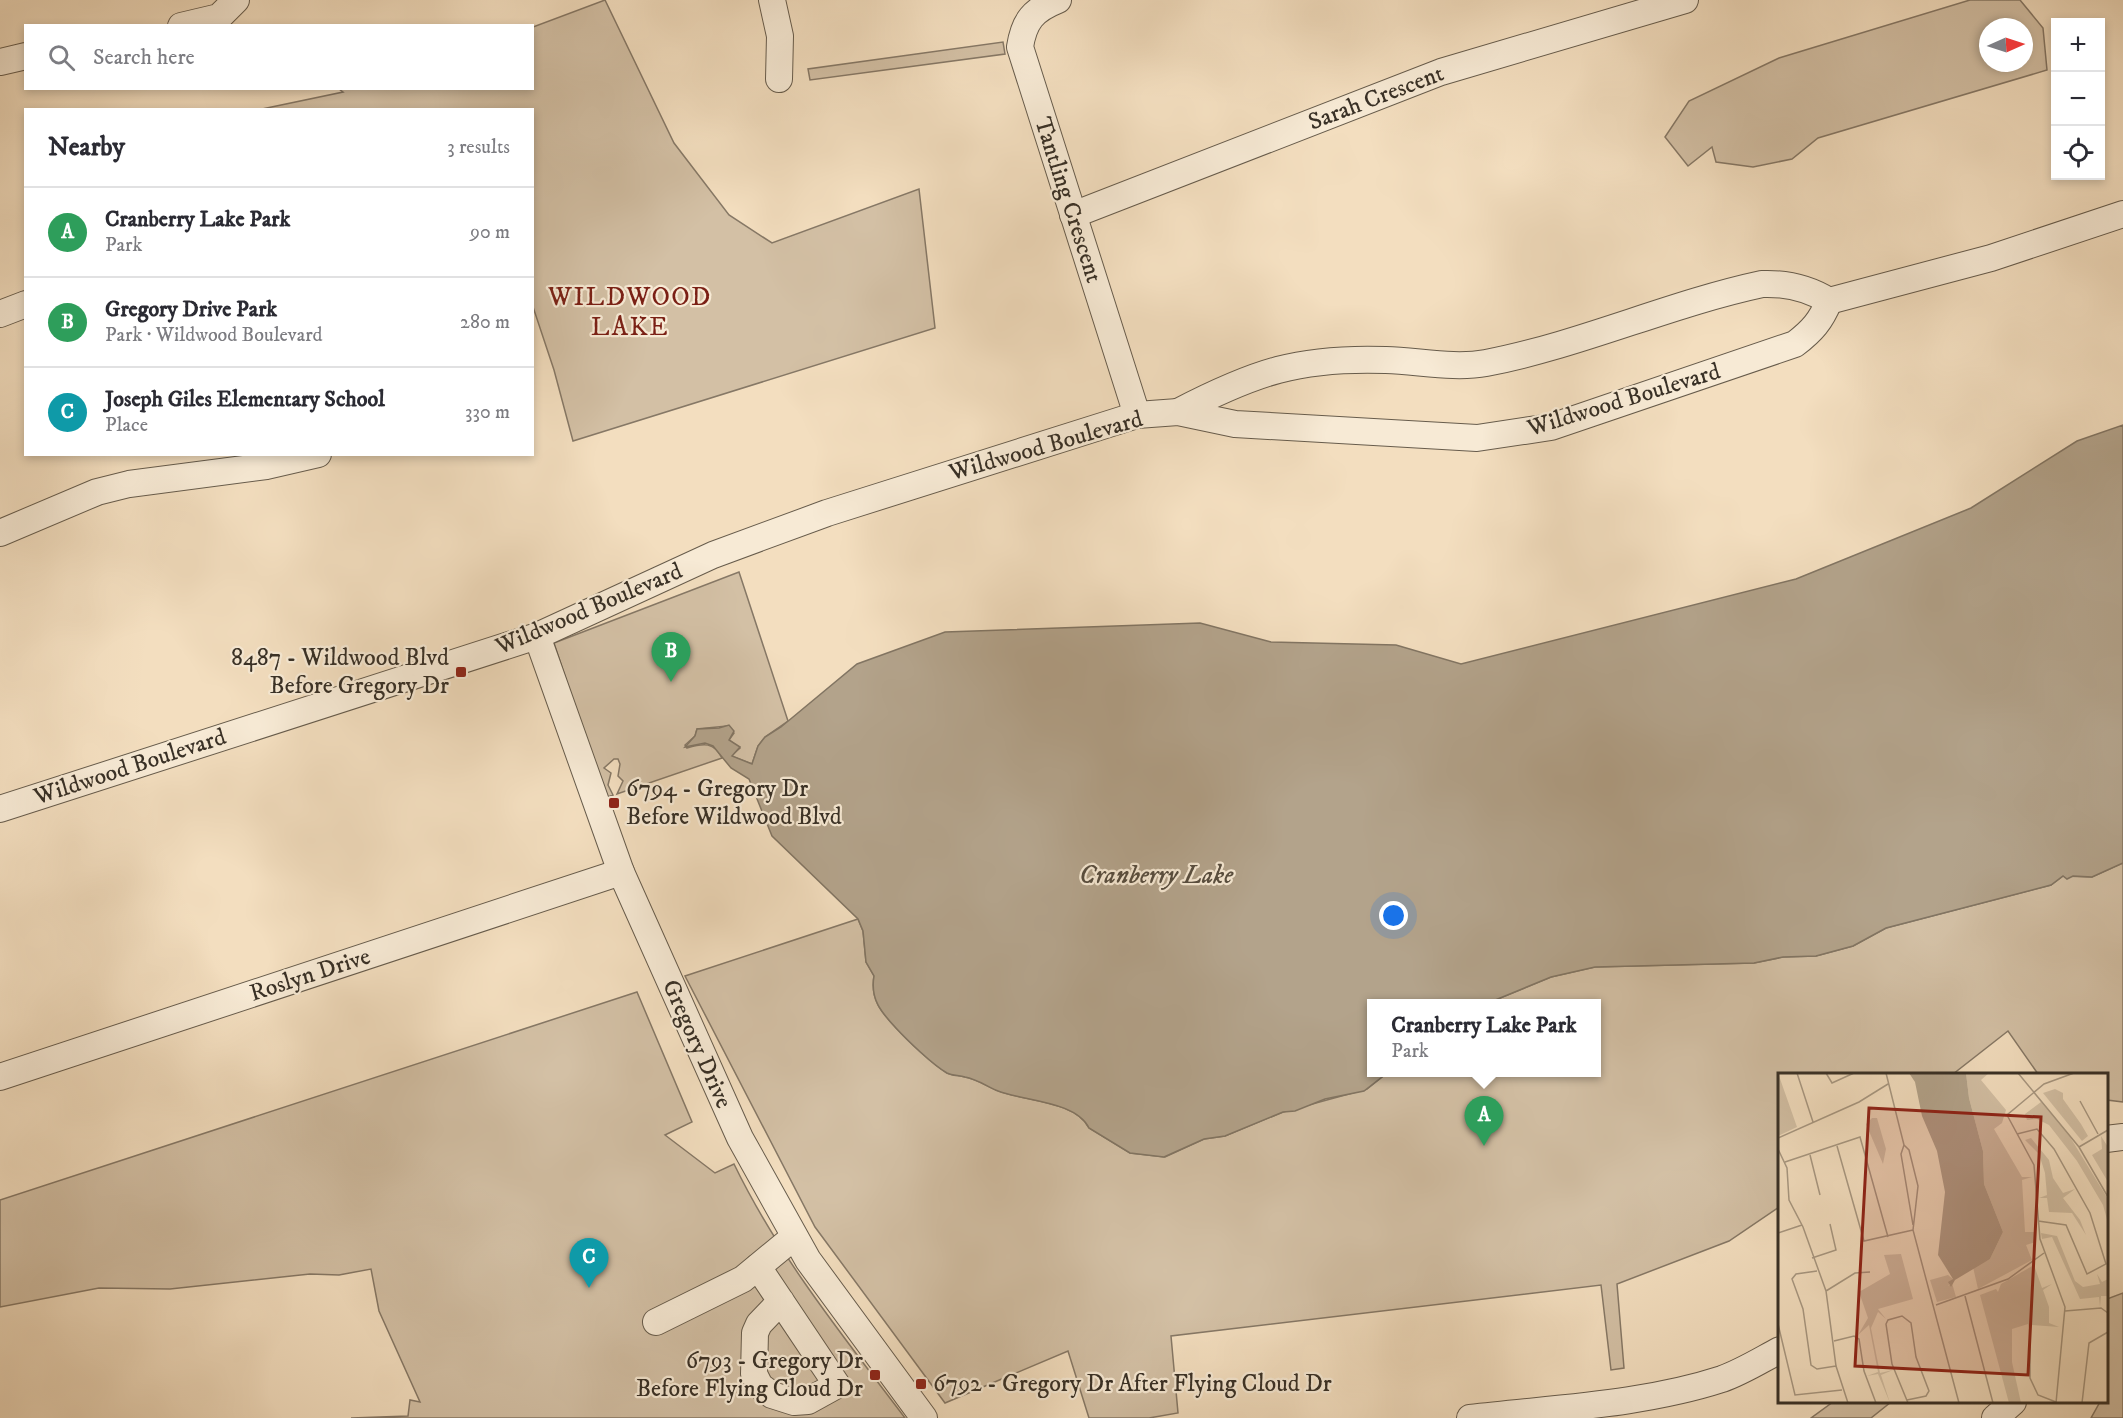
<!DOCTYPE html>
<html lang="en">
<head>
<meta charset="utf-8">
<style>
  :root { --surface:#fff; --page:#f2f2f3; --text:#2b2b33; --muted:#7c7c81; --line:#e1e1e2; --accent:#7c3aed }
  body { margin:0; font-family:"IM FELL DW Pica",serif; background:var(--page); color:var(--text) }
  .controls { position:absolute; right:18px; top:18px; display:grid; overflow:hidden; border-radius:0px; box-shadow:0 3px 9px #0003 }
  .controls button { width:54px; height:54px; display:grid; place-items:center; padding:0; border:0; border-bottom:2px solid var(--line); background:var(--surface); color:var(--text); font:30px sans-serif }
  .compass { position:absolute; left:1979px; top:18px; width:54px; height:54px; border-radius:50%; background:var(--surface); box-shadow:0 3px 9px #0003; rotate:87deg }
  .you { position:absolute; left:1394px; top:916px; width:21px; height:21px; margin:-15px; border:4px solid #fff; border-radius:50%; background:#1a73e8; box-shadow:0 0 0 9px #1a73e833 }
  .badge { display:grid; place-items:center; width:39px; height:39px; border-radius:50%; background:var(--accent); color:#fff; font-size:20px; font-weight:700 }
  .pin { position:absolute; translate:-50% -50px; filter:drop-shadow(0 2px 3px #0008) }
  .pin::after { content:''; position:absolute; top:32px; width:21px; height:18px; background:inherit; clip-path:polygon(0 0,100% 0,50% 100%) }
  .popup { position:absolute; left:1367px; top:999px; width:234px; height:78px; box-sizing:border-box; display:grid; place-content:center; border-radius:0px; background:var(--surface); filter:drop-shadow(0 2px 4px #0005); font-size:20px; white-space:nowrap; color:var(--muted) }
  .popup b { font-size:22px; color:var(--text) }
  .popup::after { content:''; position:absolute; left:50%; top:100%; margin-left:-12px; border:12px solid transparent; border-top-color:var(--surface) }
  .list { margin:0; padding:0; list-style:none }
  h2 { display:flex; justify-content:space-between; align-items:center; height:78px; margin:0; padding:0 24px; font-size:26px }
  h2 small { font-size:20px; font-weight:400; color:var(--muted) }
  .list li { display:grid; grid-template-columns:39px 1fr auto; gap:18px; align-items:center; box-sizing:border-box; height:90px; padding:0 24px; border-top:2px solid var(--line) }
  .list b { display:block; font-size:22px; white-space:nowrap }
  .list p { margin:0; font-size:20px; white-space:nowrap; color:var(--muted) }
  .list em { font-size:20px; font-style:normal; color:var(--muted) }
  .icon { flex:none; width:33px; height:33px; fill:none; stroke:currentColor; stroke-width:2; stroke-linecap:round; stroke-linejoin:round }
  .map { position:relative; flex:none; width:2123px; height:1418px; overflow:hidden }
  .search { position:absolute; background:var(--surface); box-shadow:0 3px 9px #0003; left:24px; top:24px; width:510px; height:66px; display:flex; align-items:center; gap:15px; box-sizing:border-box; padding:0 21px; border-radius:0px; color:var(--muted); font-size:22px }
  .panel { position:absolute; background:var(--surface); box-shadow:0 3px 9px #0003; left:24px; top:108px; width:510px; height:348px; border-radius:0px }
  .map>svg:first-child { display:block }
  .green { fill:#d3c0a5; stroke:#867866; stroke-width:1.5; fill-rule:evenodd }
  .water { fill:#b3a38b; stroke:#827563; stroke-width:1.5 }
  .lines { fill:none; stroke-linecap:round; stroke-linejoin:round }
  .minor-casing { stroke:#675c4c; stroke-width:28 }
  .minor { stroke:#f7ead5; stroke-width:26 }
  .poi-dot { fill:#8f2418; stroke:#f7ead5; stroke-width:2 }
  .labels { text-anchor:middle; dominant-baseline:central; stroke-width:4.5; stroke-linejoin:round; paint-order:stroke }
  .street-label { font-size:24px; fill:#383026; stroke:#f7ead5 }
  .poi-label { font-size:24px; fill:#383026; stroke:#f7ead5; text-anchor:end }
  .neighbourhood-label { font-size:26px; letter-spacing:1.5px; fill:#7a1f14; stroke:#f7ead5 }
  .water-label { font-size:26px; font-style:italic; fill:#574d3f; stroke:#f7ead5 }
  .inset-road { fill:none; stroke:#a89882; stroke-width:1.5 }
  .view { fill:#8f2418; fill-opacity:0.15; stroke:#8f2418; stroke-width:3 }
  .inset-edge { fill:none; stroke:#383026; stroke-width:3 }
</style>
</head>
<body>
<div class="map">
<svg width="2123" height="1418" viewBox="0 0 2123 1418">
  <rect width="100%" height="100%" fill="#f3debf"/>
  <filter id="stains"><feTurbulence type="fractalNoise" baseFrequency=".00333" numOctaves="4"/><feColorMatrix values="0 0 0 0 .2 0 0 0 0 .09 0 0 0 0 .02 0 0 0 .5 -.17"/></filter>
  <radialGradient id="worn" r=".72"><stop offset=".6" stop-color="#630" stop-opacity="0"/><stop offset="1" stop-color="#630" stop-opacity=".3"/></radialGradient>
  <!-- green -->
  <g class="green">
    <polygon points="605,0 674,143 729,215 772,243 919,189 935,328 573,441 554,370 533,307 532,110 262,109 343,92 339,89 532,88 533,27"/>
    <path d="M1970 0H2020L2043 28 2047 70 1818 138 1792 159 1753 167 1716 162 1712 147 1688 166 1665 137 1689 101 1779 58ZM1988 27H2024V63H1988Z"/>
    <polygon points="1003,42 1005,54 810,80 808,69"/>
    <path d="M739 572 788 721 765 737 758 746 752 764 731 756 740 748 729 740 734 733 727 726 697 729 695 736 685 745 687 748C704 743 714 742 722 758L617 794 623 781 618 776 620 764 618 759H614L604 768 611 773 608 785 613 795 605 798 554 643Z"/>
    <path d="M2123 863V1102L2107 1100 2106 1074H2038L2008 1031 1953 1074H1780L1779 1207 1729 1241 1617 1284 1624 1368 1611 1370 1601 1285 1171 1336 1178 1413 1149 1418H1089L1068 1351 945 1403 815 1227 685 976 858 919 863 931 866 962 874 976C870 999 881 1012 896 1028 907 1040 933 1065 947 1073 953 1076 959 1075 965 1077 977 1079 988 1087 999 1091 1024 1101 1076 1101 1089 1128L1130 1153 1165 1157 1204 1139 1225 1136 1283 1112 1367 1089 1387 1073 1597 1072V1004L1488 1003 1551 977 1595 967 1754 963 1783 957 1816 956 1853 946 1886 928 2051 885 2063 876 2092 877Z"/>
    <path d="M637 992 692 1122 665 1135 715 1173 734 1164C779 1257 843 1336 905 1418H351L408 1416 410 1400 420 1402 379 1311 371 1269 339 1275 310 1274 170 1289 99 1288 0 1307V1200Z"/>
    <polygon points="2123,1293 2123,1418 2091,1418 2100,1402 2106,1402 2107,1299"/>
    <polygon points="1833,1402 1891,1402 1871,1418 1811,1418"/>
  </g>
  <!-- water -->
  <path class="water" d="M2123 425V863L2092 877 2073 876 2067 879 2063 876 2051 885 1886 928 1853 946 1816 956 1783 957 1754 963 1595 967 1551 977 1488 1003 1372 1004V1072L1387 1073 1364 1091 1325 1099 1295 1111 1283 1112 1225 1136 1204 1139 1164 1157 1130 1153 1089 1128C1076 1101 1023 1101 998 1091 988 1087 977 1079 965 1077 959 1075 953 1076 947 1073 933 1065 907 1040 896 1028 881 1012 870 999 874 976L866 962 863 931 858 919 772 836 749 779 731 768 713 746 705 743 685 747 695 736 697 729 719 728 729 725 734 731 729 740 740 747 732 756 752 764 758 746 765 737 781 727 857 664 945 632 1200 623 1271 642 1396 645 1461 664 1796 579 1971 508 2077 441Z"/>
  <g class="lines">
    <defs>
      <g id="minor">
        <polyline points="772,0 780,36 779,79"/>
        <path d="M1058 0C1033 10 1024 21 1020 47L1137 415"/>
        <polyline points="181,26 219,17 236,0"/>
        <polyline points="0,62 26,56"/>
        <polyline points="1073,215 1441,72 1685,0"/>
        <polyline points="0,314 26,304"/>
        <path d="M1178 412C1255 372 1299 357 1386 360 1419 361 1454 369 1486 363 1580 345 1669 304 1762 284 1787 283 1808 288 1829 301L1991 258 2123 214"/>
        <polyline points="0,533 97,492 129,484 266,466 318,454"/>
        <polyline points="537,636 621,872 740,1138 808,1260 924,1418"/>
        <path d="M0 809 537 636 713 555 827 513 1137 415 1178 412 1235 424 1477 438 1551 427 1795 344C1812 331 1821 321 1829 301"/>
        <polyline points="0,1077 621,872"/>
        <polyline points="2106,1139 2123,1137"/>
        <polyline points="758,1267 837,1385 808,1401 794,1402 772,1395 760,1386 754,1374 755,1333 759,1324 781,1301"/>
        <polyline points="656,1322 743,1279 794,1237"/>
        <path d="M1470 1418C1553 1408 1642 1405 1722 1379 1742 1372 1761 1360 1780 1350"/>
        <polyline points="1995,1418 2013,1402"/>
      </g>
    </defs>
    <!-- minor casing -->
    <use href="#minor" class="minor-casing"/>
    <!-- minor -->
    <use href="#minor" class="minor"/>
  </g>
  <!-- markers -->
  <g class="poi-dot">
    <rect x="455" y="666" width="12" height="12" rx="3"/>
    <rect x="608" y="797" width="12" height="12" rx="3"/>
    <rect x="869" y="1369" width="12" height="12" rx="3"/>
    <rect x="915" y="1378" width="12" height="12" rx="3"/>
  </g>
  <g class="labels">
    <!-- street labels -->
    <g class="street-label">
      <text transform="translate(1376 98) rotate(-21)">Sarah Crescent</text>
      <text transform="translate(1068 200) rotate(72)">Tantling Crescent</text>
      <text transform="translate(1624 400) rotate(-17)">Wildwood Boulevard</text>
      <text transform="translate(1046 446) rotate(-16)">Wildwood Boulevard</text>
      <text transform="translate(589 609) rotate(-23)">Wildwood Boulevard</text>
      <text transform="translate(130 767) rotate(-18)">Wildwood Boulevard</text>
      <text transform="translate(310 975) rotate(-18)">Roslyn Drive</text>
      <text transform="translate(697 1044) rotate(66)">Gregory Drive</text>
    </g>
    <!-- poi labels -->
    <g class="poi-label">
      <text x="449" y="658">8487 - Wildwood Blvd<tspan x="449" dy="28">Before Gregory Dr</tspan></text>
      <text x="626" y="789" text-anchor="start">6794 - Gregory Dr<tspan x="626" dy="28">Before Wildwood Blvd</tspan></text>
      <text x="863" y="1361">6793 - Gregory Dr<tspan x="863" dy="28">Before Flying Cloud Dr</tspan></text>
      <text x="933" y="1384" text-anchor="start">6792 - Gregory Dr After Flying Cloud Dr</text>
    </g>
    <!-- neighbourhood labels -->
    <g class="neighbourhood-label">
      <text x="630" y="297">WILDWOOD<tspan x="630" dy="30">LAKE</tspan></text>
    </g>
    <!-- water labels -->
    <g class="water-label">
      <text x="1156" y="875">Cranberry Lake</text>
    </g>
  </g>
  <!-- overview -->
  <g transform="translate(1778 1073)">
    <rect width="330" height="330" fill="#f3debf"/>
    <path d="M0 0 19 54 0 63ZM188 0H211L203 7 228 37 224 50 216 56 244 104H254L244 107 247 159H257L258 169 248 172 254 187 200 216 195 194 212 186 225 159 206 111 205 78 191 25ZM277 16 285 20V26L303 51 310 63 304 68 265 20ZM263 29 292 64 330 126V150L325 132 299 88 271 52 259 46 249 47 247 41ZM94 45H99L108 76 105 91 88 51ZM323 63 330 74V109L314 82 324 76ZM253 65 271 87 275 105 285 120 297 116 285 125 302 147 308 162 294 140 271 139 269 125H261L269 122 267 100 261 81 247 67ZM263 160 279 163 297 208 305 214 322 211 319 201 324 209 330 206V223H323L322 234 321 224 302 226 274 164 264 166ZM123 181 135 226 100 236 108 246 100 239 93 255 102 300 115 297 103 302 112 330 100 301 89 303 100 299 91 252 80 262 90 245 81 219 112 201 106 182ZM256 192 264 215 274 211 265 217 271 234V250L281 254 254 252 252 259 250 251 234 256V289L243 330H231L202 222 218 216 220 219 223 211ZM170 202 175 206 170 213 174 210 178 224 159 229 152 207Z" fill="#d3c0a5"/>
    <path d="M131 0H188L191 25 205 78 206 111 225 159 212 186 177 207 173 214 170 209 175 206 160 182 167 119 159 78 144 43 137 9Z" fill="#b3a38b"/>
    <path class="inset-road" d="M19 0 35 49M48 0 54 10 76 0M108 0 126 72 123 81 135 152M240 0 301 74 330 124M302 28 320 61M239 61 259 56 276 76 312 140 328 191 309 201 288 152 260 148M0 65 81 29 110 11M126 72 131 77 140 113 135 157 181 330M59 73 86 168 135 157M301 74 330 57M0 76 9 95 11 127 25 154 48 218 58 293 70 330M32 82 42 122M7 89 82 64 110 164M0 160 24 152M34 185 58 177 52 151M39 198 18 201 14 206 25 236 33 292 39 296 58 293M48 218 77 200 92 199M187 223 215 330M158 232 230 206 266 180M287 238 323 235 330 240M0 251 17 322 64 317M252 263V305L260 322 278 329M56 268 76 263 81 266 86 298 98 330M129 327 148 323 151 318 138 284 133 250 124 243 110 247 108 251 114 291 130 330M278 330 287 234 262 166 256 92 229 42 266 11 296 0M304 330 311 270 330 259"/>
    <path class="view" d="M91 35 263 44 250 302 77 293Z"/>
    <rect width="330" height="330" class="inset-edge"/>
  </g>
  <rect width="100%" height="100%" filter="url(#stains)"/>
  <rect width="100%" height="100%" fill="url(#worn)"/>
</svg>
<div class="controls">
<button>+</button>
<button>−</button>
<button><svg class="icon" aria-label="locate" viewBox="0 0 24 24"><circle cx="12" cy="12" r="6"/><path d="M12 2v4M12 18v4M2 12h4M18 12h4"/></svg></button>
</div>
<svg class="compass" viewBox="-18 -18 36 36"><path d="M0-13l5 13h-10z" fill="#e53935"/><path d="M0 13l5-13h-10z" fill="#7c7c81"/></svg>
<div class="you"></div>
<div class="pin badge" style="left:1484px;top:1146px;background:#2e9e5b">A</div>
<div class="popup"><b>Cranberry Lake Park</b>Park</div>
<div class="pin badge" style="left:671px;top:682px;background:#2e9e5b">B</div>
<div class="pin badge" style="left:589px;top:1288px;background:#0f9aa8">C</div>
<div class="search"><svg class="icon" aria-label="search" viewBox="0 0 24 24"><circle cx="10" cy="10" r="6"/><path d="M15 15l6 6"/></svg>Search here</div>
<section class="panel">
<h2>Nearby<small>3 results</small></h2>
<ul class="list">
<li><span class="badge" style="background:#2e9e5b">A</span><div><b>Cranberry Lake Park</b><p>Park</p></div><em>90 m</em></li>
<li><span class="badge" style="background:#2e9e5b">B</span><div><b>Gregory Drive Park</b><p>Park · Wildwood Boulevard</p></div><em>280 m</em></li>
<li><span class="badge" style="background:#0f9aa8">C</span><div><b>Joseph Giles Elementary School</b><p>Place</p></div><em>330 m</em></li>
</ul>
</section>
</div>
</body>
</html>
